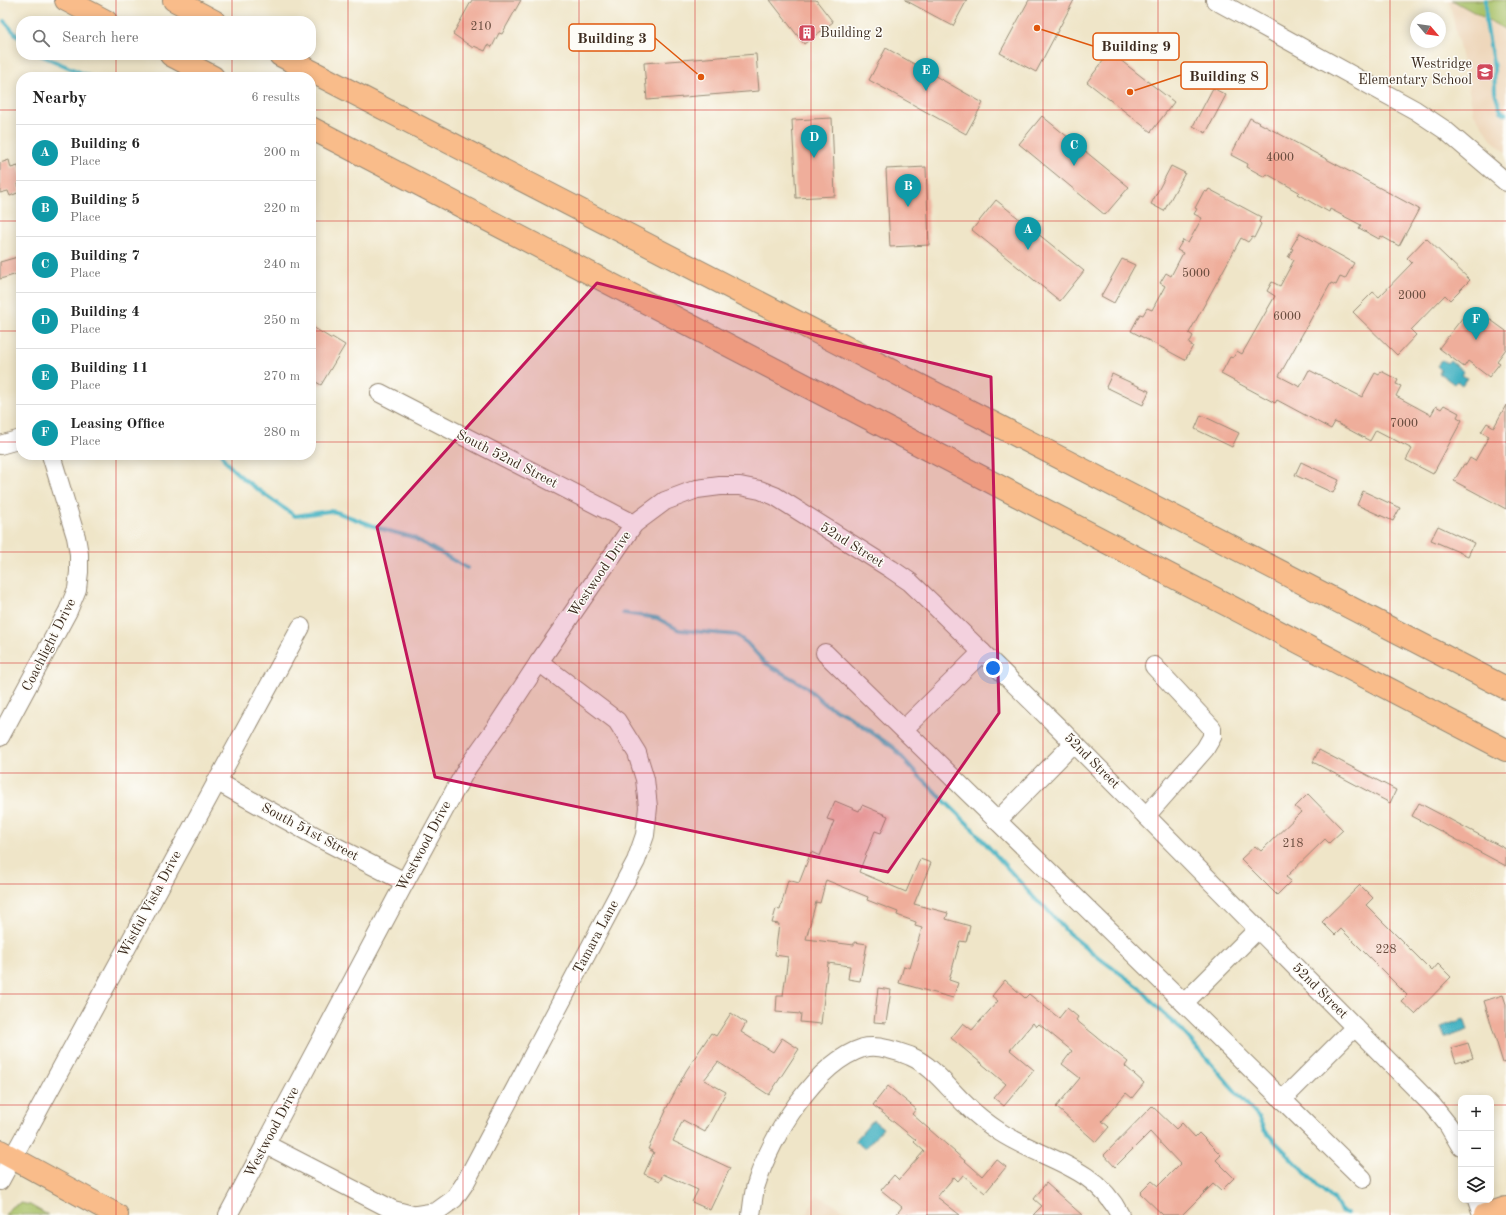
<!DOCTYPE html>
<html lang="en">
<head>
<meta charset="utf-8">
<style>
  :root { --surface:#fff; --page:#f6f6f6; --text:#222; --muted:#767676; --line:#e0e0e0; --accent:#ea580c }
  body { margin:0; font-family:"Old Standard TT",serif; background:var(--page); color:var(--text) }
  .controls { position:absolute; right:12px; bottom:12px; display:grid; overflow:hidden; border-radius:8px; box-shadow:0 2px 10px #0003 }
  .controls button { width:36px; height:36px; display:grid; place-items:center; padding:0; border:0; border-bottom:1px solid var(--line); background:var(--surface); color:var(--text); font:20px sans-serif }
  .compass { position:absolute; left:1410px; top:12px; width:36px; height:36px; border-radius:50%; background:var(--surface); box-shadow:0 2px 10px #0003; rotate:119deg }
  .you { position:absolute; left:993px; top:668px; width:14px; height:14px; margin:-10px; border:3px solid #fff; border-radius:50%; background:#1a73e8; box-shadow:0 0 0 6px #1a73e833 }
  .badge { display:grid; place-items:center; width:26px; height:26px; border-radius:50%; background:var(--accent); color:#fff; font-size:13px; font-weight:700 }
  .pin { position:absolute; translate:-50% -33px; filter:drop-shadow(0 1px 2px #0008) }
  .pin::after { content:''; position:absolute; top:21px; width:14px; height:12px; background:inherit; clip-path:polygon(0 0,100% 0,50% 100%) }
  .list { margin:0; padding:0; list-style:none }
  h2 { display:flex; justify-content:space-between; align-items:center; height:52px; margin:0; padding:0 16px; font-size:17px }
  h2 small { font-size:13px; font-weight:400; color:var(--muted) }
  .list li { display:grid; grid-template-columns:26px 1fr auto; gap:12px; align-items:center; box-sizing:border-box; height:56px; padding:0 16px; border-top:1px solid var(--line) }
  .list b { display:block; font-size:15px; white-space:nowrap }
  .list p { margin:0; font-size:13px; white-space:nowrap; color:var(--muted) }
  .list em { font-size:13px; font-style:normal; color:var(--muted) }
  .icon { flex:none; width:22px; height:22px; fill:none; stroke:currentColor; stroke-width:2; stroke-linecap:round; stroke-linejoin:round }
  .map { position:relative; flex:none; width:1506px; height:1215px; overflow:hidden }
  .search { position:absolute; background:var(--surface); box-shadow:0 2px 10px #0003; left:16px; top:16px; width:300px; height:44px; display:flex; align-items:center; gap:10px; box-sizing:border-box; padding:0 14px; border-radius:16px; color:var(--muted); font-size:15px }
  .panel { position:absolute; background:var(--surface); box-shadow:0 2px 10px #0003; left:16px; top:72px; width:300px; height:388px; border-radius:16px }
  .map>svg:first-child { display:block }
  .built { fill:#eed7bb }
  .green { fill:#a8c167; stroke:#727642 }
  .water { fill:#45b2c2; stroke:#406e70 }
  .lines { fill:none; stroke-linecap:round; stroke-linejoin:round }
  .stream { stroke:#45b2c2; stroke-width:4 }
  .building { fill:#efae9b }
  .minor-casing { stroke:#958873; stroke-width:20 }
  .major-casing { stroke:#958873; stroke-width:24 }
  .highway-casing { stroke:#958873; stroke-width:24 }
  .minor { stroke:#fff; stroke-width:18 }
  .major { stroke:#f9bc8a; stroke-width:22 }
  .highway { stroke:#f9bc8a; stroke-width:22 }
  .marked { fill:#c2185b; fill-opacity:0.2; stroke:#c2185b; stroke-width:3; stroke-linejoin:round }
  .grid { fill:none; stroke:#d62828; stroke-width:1; stroke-opacity:0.55 }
  .labels { text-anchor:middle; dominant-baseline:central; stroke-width:3; stroke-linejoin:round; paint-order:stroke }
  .number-label { font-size:12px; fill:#684b3d }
  .poi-label { font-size:14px; fill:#3b2a1e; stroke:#fdfcf7; text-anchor:start }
  .street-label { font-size:14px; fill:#3b2a1e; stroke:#fdfcf7 }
  .leader { fill:none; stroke:#df570d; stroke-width:1.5 }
  .callout-dot { fill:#df570d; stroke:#fdfcf7; stroke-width:1.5 }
  .callout { fill:#fdfcf7; stroke:#df570d; stroke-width:1.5 }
  .callout-label { font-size:15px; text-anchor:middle; font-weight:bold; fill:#3b2a1e }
</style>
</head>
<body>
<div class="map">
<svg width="1506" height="1215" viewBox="0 0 1506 1215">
  <rect width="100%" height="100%" fill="#fdfcf7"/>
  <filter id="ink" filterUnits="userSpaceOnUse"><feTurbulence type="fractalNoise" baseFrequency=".025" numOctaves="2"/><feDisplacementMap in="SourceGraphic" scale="8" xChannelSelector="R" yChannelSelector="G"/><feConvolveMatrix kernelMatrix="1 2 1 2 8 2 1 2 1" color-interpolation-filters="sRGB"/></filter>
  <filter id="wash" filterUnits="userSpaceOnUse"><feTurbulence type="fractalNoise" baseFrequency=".012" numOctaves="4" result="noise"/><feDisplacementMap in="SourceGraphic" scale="16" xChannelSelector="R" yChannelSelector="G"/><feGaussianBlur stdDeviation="0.9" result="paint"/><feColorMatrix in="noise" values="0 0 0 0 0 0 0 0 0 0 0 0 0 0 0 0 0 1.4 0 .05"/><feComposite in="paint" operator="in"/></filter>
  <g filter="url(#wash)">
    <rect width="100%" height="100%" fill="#efe5c8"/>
    <!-- built -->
    <g class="built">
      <polygon points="1449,0 1452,0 1506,30 1506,152 1493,141 1474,114"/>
      <polygon points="817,1195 853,1215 806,1215"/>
    </g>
    <!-- green -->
    <g class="green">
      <polygon points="1452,0 1506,0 1506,30"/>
      <polygon points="21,1203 30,1205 48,1215 5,1215 11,1207"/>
    </g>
    <!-- water -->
    <g class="water">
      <polygon points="1442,360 1447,363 1450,360 1464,372 1462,375 1467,378 1462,385 1457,381 1454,384 1439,373 1441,370 1437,366"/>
      <polygon points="1464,1019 1468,1030 1445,1038 1441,1027"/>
      <polygon points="873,1120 883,1128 865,1149 855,1141"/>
    </g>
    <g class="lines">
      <!-- stream -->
      <g class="stream">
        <polyline points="1486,0 1486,22 1494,68 1495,92 1501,111 1506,114"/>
        <polyline points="4,21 21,40"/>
        <polyline points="40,55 91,77"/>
        <path d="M222 455C229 473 278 503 295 516L329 511 336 512 385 530 412 537 467 568"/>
        <polyline points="623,613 657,618 679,630 736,635 747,643 765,663 805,686 825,704 848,716 894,748 918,775 969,825 1037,901 1045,907 1067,932 1103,961 1139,987 1163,1013 1177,1025 1259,1118 1264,1130 1318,1186 1334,1200 1341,1211 1347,1213"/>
      </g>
    </g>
    <g id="blocks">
      <!-- building -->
      <g class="building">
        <polygon points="472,0 521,0 502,34 499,33 492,47 488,45 485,51 474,46 473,48 453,34"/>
        <polygon points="770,0 816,0 833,22 804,44"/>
        <polygon points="905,0 967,0 953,26"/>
        <polygon points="1029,0 1074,0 1036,72 1000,53"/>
        <polygon points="886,48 983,103 966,134 869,80"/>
        <polygon points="1110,52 1174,102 1151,132 1087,82"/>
        <polygon points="756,54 759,91 647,100 644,63"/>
        <polygon points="1213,88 1226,95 1206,133 1193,126"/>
        <polygon points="1042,116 1129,187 1105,215 1019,144"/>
        <polygon points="832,118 835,196 796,198 792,120"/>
        <polygon points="1250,118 1419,209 1399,246 1381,236 1379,239 1359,228 1361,225 1330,209 1329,212 1318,206 1297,194 1299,192 1267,174 1265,177 1247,167 1248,164 1231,155"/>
        <polygon points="9,160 11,168 18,166 21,174 21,183 18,184 20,192 10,196 8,191 0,193 0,163"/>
        <polygon points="1171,166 1185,173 1164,211 1151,204"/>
        <polygon points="926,167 929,245 890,247 886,169"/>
        <polygon points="1209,189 1261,217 1259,222 1261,224 1254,238 1252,237 1248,242 1241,238 1189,333 1193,336 1189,344 1193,346 1185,360 1131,331 1140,314 1143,315 1147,308 1152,310 1165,286 1160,283 1166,273 1171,276 1183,253 1177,250 1183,240 1188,243 1202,218 1194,214 1197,209 1195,208 1204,191 1207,192"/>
        <polygon points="996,200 1084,271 1060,301 972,230"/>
        <polygon points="1300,233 1354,263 1345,279 1340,277 1336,285 1331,283 1279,376 1300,387 1309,370 1362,397 1375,373 1379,375 1381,371 1398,380 1396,384 1401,386 1396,396 1431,415 1436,406 1441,409 1444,405 1459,413 1457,417 1462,420 1433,474 1406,460 1412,449 1376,430 1370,441 1335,422 1331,429 1277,400 1275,403 1221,374 1230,357 1233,358 1237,351 1242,354 1275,296 1267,291 1272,282 1280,286 1294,260 1288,257 1293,249 1291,248"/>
        <polygon points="1426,238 1470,280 1450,300 1445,295 1411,330 1416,335 1397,355 1353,312 1373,292 1379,297 1412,263 1407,258"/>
        <polygon points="21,256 21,273 0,279 0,262"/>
        <polygon points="1122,259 1135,265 1114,303 1101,296"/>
        <polygon points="1470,308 1486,320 1488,318 1506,331 1506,349 1497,361 1500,363 1489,377 1468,361 1464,367 1439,348"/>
        <polygon points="311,326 332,339 332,337 345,345 321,385 311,379"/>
        <polygon points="1112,374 1149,391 1143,405 1106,387"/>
        <polygon points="1506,405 1506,509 1454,481 1464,464 1466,465 1470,458 1475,461 1489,436 1481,432 1487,423 1494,427"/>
        <polygon points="1201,415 1239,433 1232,447 1195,429"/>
        <polygon points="1301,462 1339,480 1333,493 1295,475"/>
        <polygon points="1363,491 1400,508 1393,521 1357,505"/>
        <polygon points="1438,526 1474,543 1468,556 1431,540"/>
        <polygon points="1319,750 1396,790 1390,803 1313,762"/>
        <polygon points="1308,794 1343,830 1329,843 1325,839 1286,877 1291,881 1277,895 1241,859 1255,846 1261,851 1301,812 1295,807"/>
        <polygon points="835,801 859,811 862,805 888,816 881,833 875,831 859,872 906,892 920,859 931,863 914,904 948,913 946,919 970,926 966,942 960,941 949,980 958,983 953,998 899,983 904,966 910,968 922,928 915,926 916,922 897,915 898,912 867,900 868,897 826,880 820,903 816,902 806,939 854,945 854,942 867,944 860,981 848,979 850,966 828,963 821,1024 800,1022 801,1014 776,1012 777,996 783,996 788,957 775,955 779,924 772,923 776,909 780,910 788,880 799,883 811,852 820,856 834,821 827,819"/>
        <polygon points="1419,803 1506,849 1506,866 1412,816"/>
        <polygon points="1360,885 1373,898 1366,905 1432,971 1438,964 1451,977 1415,1014 1401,1001 1407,995 1341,929 1335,935 1322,922"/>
        <polygon points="1005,980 1025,998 1029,994 1059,1018 1067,1008 1078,1017 1076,1020 1128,1062 1125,1066 1144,1083 1132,1098 1126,1093 1102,1121 1109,1127 1096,1142 1056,1107 1080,1078 1062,1064 1072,1051 1039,1024 1036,1027 1033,1023 1010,1050 1034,1070 1004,1106 994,1098 1006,1084 951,1038 963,1023 972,1030 998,1001 992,996"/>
        <polygon points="878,988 891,990 886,1023 874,1022"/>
        <polygon points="1503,995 1506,1004 1506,1062 1503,1063 1484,1001"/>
        <polygon points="731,1013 746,1023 741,1032 773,1052 782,1038 799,1049 769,1095 718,1062 704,1080 726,1092 705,1132 683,1120 673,1141 730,1168 710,1210 692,1202 698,1190 663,1174 660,1181 644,1174 654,1152 648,1149 666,1111 665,1111 686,1071 711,1033 716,1036"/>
        <polygon points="1468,1043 1473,1058 1456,1063 1451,1048"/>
        <polygon points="888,1086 916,1109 912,1114 982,1176 996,1159 1006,1167 985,1193 963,1175 958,1181 954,1177 937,1197 960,1215 896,1215 902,1207 881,1190 894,1175 899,1180 924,1151 914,1142 916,1140 873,1105"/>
        <polygon points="1152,1106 1176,1129 1182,1123 1195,1137 1199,1133 1221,1155 1216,1160 1234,1178 1221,1191 1213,1184 1182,1215 1163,1215 1140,1193 1152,1181 1158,1186 1180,1164 1150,1132 1115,1167 1104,1155"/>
        <polygon points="1046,1183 1082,1215 1033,1215 1042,1206 1034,1199"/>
      </g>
    </g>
  </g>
  <g filter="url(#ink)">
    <use href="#blocks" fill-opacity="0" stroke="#958873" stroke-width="1"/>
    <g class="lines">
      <defs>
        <g id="minor">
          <polyline points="1215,0 1415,110 1445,130 1506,182"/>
          <polyline points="380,393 634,524"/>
          <polyline points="0,445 21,439"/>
          <polyline points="825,653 1184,1003"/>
          <polyline points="904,729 982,652"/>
          <polyline points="0,737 68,611 77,589 79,572 79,554 76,537 51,455"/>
          <polyline points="216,781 317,837 405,882"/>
          <polyline points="1146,816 1205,749 1212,737 1212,728 1154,666"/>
          <polyline points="997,821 1074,743"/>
          <polyline points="1258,929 1184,1003 1363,1179"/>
          <polyline points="1282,1100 1355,1027"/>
          <polyline points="265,1144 393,1210 412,1215"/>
          <polyline points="0,1181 301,627"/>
          <polyline points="1477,1200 1482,1215"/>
          <polyline points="228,1215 405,882 467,768 497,726 539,662 634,524 665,501 697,489 720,486 740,486 760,490 775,496 891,569 910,582 935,606 1059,728 1432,1105 1448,1125 1461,1147"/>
          <polyline points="417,1215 436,1212 454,1199 465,1183 636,861 645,835 648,807 645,779 637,753 617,721 539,662"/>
          <path d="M751 1215C753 1204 753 1192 757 1182 771 1137 815 1063 863 1048 877 1044 897 1051 910 1056 933 1066 947 1087 965 1104 975 1114 988 1124 1000 1132 1043 1160 1095 1165 1120 1215"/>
        </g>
        <g id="major">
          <polyline points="0,1151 117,1215"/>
          <polyline points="1485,1215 1506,1208"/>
        </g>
        <g id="highway">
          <polyline points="66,0 106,21"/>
          <polyline points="174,0 214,21"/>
          <polyline points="171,55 213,77"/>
          <polyline points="280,55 1506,688"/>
          <polyline points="311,128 1506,750"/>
        </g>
      </defs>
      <!-- minor casing -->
      <use href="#minor" class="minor-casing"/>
      <!-- major casing -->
      <use href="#major" class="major-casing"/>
      <!-- highway casing -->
      <use href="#highway" class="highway-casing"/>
      <!-- minor -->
      <use href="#minor" class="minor"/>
      <!-- major -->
      <use href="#major" class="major"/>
      <!-- highway -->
      <use href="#highway" class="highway"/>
    </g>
  </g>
  <!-- marked area -->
  <path class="marked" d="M597 283 991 377 999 713 888 872 435 777 377 527Z"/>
  <!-- grid -->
  <path class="grid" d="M116 0V21M232 0V21M348 0V1215M463 0V1215M579 0V1215M695 0V1215M811 0V1215M927 0V1215M1043 0V1215M1158 0V1215M1274 0V1215M1390 0V1215M116 55V77M232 55V77M0 110H21M311 110H1506M0 221H21M311 221H1506M0 331H21M311 331H1506M0 442H21M311 442H1506M116 455V1215M232 455V1215M0 552H1506M0 663H1506M0 773H1506M0 884H1506M0 994H1506M0 1105H1461M1491 1105H1506"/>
  <!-- icons -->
  <defs>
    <symbol id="building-square" viewBox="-11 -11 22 22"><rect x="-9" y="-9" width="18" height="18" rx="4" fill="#d1495b" stroke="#fdfcf7"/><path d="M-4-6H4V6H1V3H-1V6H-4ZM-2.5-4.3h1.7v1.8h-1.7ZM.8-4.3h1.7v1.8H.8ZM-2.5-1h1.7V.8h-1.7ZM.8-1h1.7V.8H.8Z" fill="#fff"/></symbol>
    <symbol id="school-square" viewBox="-11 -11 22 22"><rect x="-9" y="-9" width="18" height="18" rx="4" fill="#d1495b" stroke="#fdfcf7"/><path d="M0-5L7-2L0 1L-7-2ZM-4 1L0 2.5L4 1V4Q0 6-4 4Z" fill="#fff"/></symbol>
  </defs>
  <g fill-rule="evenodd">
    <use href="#building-square" x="797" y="23" width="20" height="20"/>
    <use href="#school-square" x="1475" y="62" width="20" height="20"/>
  </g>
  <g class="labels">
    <!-- number labels -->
    <g class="number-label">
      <text x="481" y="27">210</text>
      <text x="1280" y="158">4000</text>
      <text x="1196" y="274">5000</text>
      <text x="1412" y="296">2000</text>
      <text x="1287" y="317">6000</text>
      <text x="1404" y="424">7000</text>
      <text x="1293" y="844">218</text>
      <text x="1386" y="950">228</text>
    </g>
    <!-- poi labels -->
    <g class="poi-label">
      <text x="820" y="33">Building 2</text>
      <text x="1472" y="64" text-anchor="end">Westridge<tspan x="1472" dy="16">Elementary School</tspan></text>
    </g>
    <!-- street labels -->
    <g class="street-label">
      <text transform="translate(507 459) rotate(27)">South 52nd Street</text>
      <text transform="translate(852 545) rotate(32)">52nd Street</text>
      <text transform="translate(600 574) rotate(-56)">Westwood Drive</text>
      <text transform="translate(49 645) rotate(-63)">Coachlight Drive</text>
      <text transform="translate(1092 761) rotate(45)">52nd Street</text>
      <text transform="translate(310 832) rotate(28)">South 51st Street</text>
      <text transform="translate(424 846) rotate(-62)">Westwood Drive</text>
      <text transform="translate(150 904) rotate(-62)">Wistful Vista Drive</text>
      <text transform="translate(596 937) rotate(-62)">Tamara Lane</text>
      <text transform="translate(1320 991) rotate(45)">52nd Street</text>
      <text transform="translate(272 1132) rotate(-62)">Westwood Drive</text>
    </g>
  </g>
  <!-- callouts -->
  <path class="leader" d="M701 77L655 38M1037 28L1093 46M1130 92L1181 75"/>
  <g class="callout-dot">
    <circle cx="701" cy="77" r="4"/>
    <circle cx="1037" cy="28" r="4"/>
    <circle cx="1130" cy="92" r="4"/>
  </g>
  <g class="callout">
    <rect x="569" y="24" width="86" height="27" rx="4"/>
    <rect x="1093" y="33" width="86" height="27" rx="4"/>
    <rect x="1181" y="62" width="86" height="27" rx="4"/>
  </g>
  <g class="callout-label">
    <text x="612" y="43">Building 3</text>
    <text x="1136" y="51">Building 9</text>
    <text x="1224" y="81">Building 8</text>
  </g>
</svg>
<div class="controls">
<button>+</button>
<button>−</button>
<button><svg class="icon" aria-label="layers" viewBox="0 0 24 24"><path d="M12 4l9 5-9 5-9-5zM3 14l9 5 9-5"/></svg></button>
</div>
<svg class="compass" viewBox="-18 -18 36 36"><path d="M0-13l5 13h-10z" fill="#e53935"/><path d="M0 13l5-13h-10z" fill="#767676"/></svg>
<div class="you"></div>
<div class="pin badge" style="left:1028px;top:250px;background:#0f9aa8">A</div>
<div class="pin badge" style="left:908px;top:207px;background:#0f9aa8">B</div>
<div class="pin badge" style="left:1074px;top:166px;background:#0f9aa8">C</div>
<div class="pin badge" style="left:814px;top:158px;background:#0f9aa8">D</div>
<div class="pin badge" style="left:926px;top:91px;background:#0f9aa8">E</div>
<div class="pin badge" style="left:1476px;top:340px;background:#0f9aa8">F</div>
<div class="search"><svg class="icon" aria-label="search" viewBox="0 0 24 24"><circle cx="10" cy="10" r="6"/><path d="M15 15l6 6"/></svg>Search here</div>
<section class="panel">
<h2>Nearby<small>6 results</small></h2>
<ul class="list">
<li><span class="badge" style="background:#0f9aa8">A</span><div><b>Building 6</b><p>Place</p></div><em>200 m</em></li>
<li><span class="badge" style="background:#0f9aa8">B</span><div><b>Building 5</b><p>Place</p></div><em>220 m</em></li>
<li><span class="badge" style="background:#0f9aa8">C</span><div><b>Building 7</b><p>Place</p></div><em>240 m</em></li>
<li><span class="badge" style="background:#0f9aa8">D</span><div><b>Building 4</b><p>Place</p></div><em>250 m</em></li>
<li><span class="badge" style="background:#0f9aa8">E</span><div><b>Building 11</b><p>Place</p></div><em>270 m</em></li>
<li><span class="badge" style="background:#0f9aa8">F</span><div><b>Leasing Office</b><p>Place</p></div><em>280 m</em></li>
</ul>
</section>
</div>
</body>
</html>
